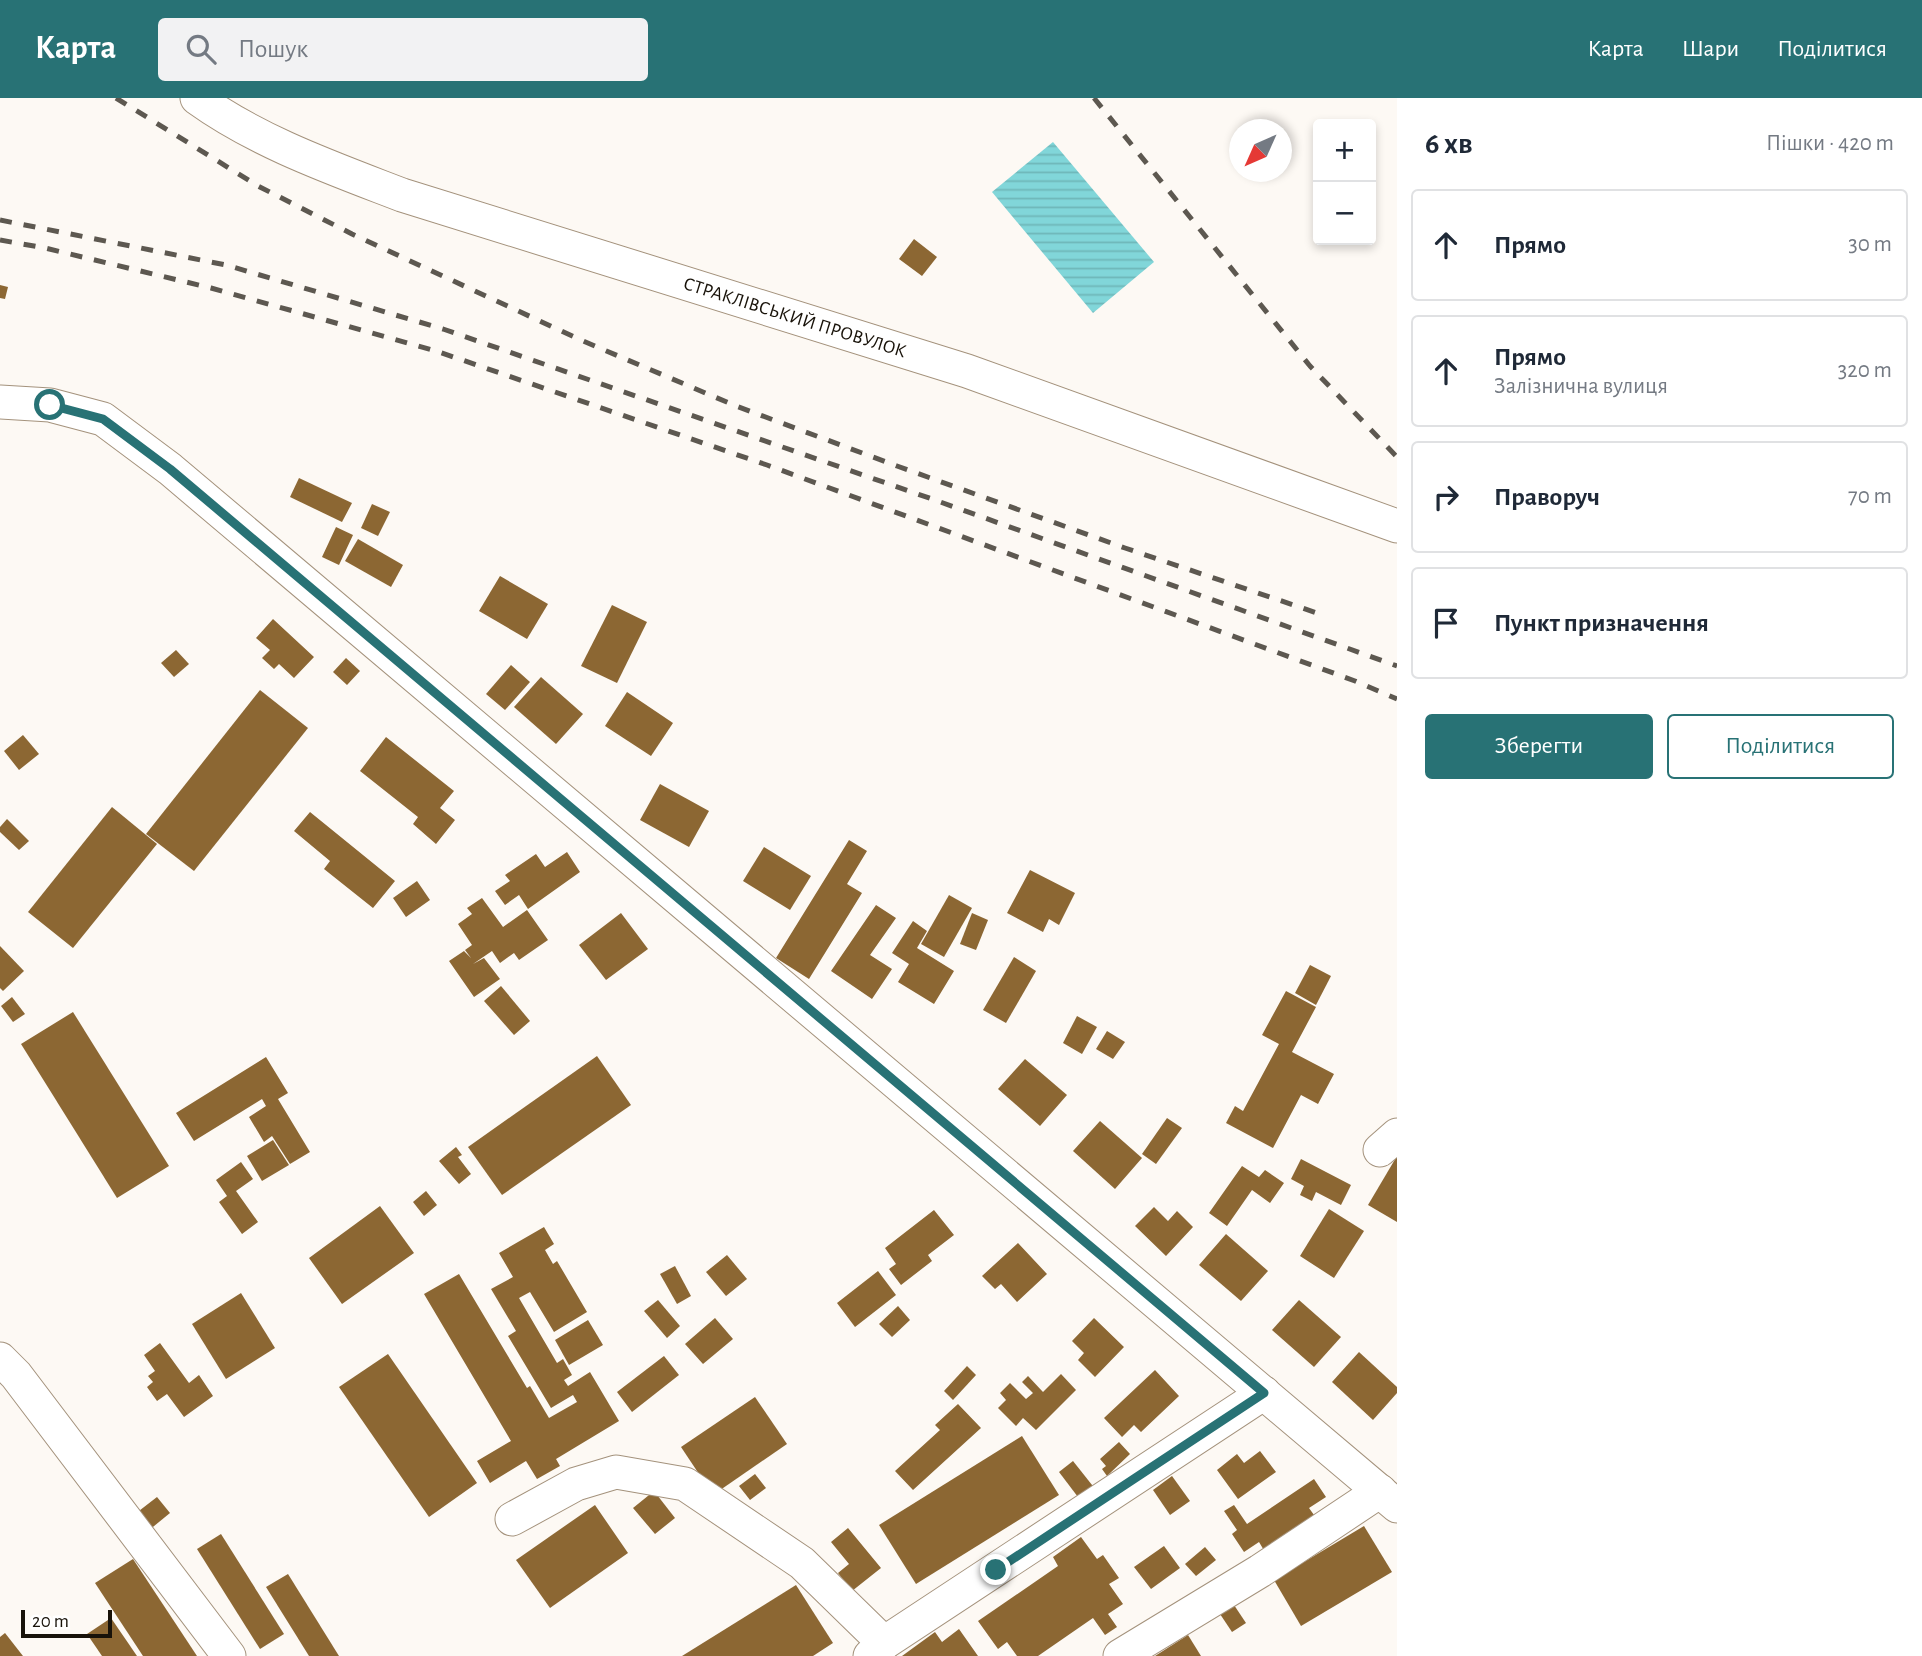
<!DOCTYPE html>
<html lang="uk">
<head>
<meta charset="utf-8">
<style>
  :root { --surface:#fff; --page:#f2f2f3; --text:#1f2937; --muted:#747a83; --line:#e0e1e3; --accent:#287275 }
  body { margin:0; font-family:"Alegreya Sans",sans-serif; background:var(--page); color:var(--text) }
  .controls { position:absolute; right:21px; top:21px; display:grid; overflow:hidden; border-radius:7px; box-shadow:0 4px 10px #0003 }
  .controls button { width:63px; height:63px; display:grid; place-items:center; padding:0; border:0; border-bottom:2px solid var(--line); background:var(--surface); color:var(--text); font:35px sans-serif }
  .compass { position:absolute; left:1229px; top:21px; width:63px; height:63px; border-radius:50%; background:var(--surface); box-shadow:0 4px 10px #0003; rotate:225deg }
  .scale { position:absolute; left:21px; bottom:18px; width:91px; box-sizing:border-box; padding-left:7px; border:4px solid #181209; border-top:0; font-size:19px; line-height:24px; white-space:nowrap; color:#181209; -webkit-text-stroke:5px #fff; paint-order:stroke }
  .stop { position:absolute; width:21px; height:21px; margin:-16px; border:5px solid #287275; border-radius:50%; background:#fff }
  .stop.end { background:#287275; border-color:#fff; box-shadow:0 2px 7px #0008 }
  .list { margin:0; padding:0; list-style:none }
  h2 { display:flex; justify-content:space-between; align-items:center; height:91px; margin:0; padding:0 28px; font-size:30px }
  h2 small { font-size:23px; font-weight:400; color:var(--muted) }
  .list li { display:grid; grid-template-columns:46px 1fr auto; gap:21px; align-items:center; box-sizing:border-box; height:112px; margin:0 14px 14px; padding:0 14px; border:2px solid var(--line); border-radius:7px }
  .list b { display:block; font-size:26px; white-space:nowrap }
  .list p { margin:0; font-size:23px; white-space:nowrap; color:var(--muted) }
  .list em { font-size:23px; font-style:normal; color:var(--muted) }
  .actions { display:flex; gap:14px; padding:21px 28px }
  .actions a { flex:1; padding:16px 0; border:2px solid var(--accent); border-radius:7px; text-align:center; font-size:24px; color:var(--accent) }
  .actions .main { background:var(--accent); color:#fff }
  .icon { flex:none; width:38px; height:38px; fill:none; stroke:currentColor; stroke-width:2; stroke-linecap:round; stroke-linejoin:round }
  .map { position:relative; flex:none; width:1397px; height:1558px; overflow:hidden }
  header { display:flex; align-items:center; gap:42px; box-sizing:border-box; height:98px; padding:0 35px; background:var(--accent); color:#fff }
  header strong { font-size:33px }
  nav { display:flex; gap:38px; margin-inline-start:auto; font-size:24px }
  .search { width:490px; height:63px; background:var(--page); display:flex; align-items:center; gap:18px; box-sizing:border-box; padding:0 24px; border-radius:7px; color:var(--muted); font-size:26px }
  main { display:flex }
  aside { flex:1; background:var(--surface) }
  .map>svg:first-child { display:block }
  .water { fill:url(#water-rules) }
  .building { fill:#8c6733 }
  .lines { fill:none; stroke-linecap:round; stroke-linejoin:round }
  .minor-casing { stroke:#a4927c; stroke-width:35 }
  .minor { stroke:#fff; stroke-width:33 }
  .rail { stroke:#5d5850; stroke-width:5; stroke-dasharray:12 12; stroke-linecap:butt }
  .route { stroke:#287275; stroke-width:9 }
  .labels { text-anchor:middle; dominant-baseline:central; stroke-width:5; stroke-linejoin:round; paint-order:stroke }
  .street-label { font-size:19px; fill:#181209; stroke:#fff }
</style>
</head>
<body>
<header>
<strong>Карта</strong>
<div class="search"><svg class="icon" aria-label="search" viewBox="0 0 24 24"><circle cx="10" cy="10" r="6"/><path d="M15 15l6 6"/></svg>Пошук</div>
<nav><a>Карта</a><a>Шари</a><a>Поділитися</a></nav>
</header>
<main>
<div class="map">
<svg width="1397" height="1558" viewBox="0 0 1397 1558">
  <defs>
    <pattern id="water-rules" width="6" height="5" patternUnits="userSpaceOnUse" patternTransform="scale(1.75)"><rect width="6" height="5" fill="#81d6d9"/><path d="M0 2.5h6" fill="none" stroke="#6fb7b9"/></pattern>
  </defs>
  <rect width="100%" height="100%" fill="#fdf9f4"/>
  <!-- water -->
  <polygon class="water" points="1053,44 1154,164 1093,215 992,94"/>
  <!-- building -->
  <g class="building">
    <polygon points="914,141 937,159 922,178 899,161"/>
    <polygon points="0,187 8,189 5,201 0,200"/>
    <polygon points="299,380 352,405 342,424 290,399"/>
    <polygon points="372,406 390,414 378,438 361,430"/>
    <polygon points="336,429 353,437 339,467 322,459"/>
    <polygon points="358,441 403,467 391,489 345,463"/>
    <polygon points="500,478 548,506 527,541 479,513"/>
    <polygon points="612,507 647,524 617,585 581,568"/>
    <polygon points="273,521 314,559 294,580 279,566 274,571 262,560 270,552 256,540"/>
    <polygon points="176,552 189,566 174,579 161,565"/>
    <polygon points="346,560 360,573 347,587 333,574"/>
    <polygon points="511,567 530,584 505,612 486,596"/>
    <polygon points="541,579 583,616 556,646 514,609"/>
    <polygon points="260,592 308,630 194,773 146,736"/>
    <polygon points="627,594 673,625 651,658 605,628"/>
    <polygon points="23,637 39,656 19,672 4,653"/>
    <polygon points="386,639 454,693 440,710 455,722 436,746 413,726 418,719 360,673"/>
    <polygon points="660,686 709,713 689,749 640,722"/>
    <polygon points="112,709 157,746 73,850 28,814"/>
    <polygon points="310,714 395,783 373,810 324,771 330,763 294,733"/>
    <polygon points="7,721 29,743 19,752 0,734 0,729"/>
    <polygon points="849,742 867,753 847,786 862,795 809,881 776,860"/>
    <polygon points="764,749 811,778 790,812 743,783"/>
    <polygon points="567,754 580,774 528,811 519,797 505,807 495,793 510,783 505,777 536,756 545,769"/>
    <polygon points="1030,772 1075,795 1059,827 1049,821 1043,834 1007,815"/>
    <polygon points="417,783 430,802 406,819 393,800"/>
    <polygon points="949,797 972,810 944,859 921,846"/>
    <polygon points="482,800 503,829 527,812 548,842 519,862 514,855 500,865 492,853 473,866 484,860 500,881 474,899 449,863 464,853 471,860 465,852 472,847 458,826 472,816 467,810"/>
    <polygon points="876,807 896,820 870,857 892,871 872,901 831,873"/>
    <polygon points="621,815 648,851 606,882 579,847"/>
    <polygon points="972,815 988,822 976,852 960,846"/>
    <polygon points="913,823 927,833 917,850 954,873 934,906 898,884 909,866 892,855"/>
    <polygon points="0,848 24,873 3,893 0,890"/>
    <polygon points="1014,859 1036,873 1006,925 983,912"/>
    <polygon points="1310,867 1331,878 1316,907 1295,895"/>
    <polygon points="501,888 530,923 514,937 484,903"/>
    <polygon points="1286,893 1316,909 1292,954 1334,976 1318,1006 1301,997 1273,1050 1226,1025 1235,1008 1243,1013 1279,946 1262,937"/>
    <polygon points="12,899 25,916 13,924 1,908"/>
    <polygon points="73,914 169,1068 117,1100 21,946"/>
    <polygon points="1077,918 1097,929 1082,956 1063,945"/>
    <polygon points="1107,933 1125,944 1113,961 1096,951"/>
    <polygon points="597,958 631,1007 502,1097 468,1049"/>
    <polygon points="266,959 288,995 278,1001 310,1054 290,1066 272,1038 264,1044 249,1019 266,1008 262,1001 194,1043 176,1015"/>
    <polygon points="1025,961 1067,997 1040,1028 998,991"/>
    <polygon points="1167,1020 1182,1030 1156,1066 1142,1056"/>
    <polygon points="1100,1023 1142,1060 1115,1091 1073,1053"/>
    <polygon points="273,1042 289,1067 262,1083 247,1058"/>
    <polygon points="456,1049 462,1057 458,1059 471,1076 459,1086 439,1063"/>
    <polygon points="1397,1058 1397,1124 1368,1107"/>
    <polygon points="1301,1061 1351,1087 1341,1107 1316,1094 1312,1103 1300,1097 1304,1088 1291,1081"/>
    <polygon points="241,1064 253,1081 236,1093 258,1124 242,1136 219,1104 227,1098 216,1082"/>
    <polygon points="1242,1068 1259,1079 1265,1072 1284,1085 1270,1105 1252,1092 1227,1128 1209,1115"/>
    <polygon points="426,1093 437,1107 424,1118 413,1104"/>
    <polygon points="380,1108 414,1155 342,1206 309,1160"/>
    <polygon points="1154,1109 1168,1123 1177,1113 1193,1129 1166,1158 1135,1128"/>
    <polygon points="1329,1111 1364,1133 1334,1180 1300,1158"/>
    <polygon points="934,1112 954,1137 928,1157 932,1163 901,1187 889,1171 896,1166 885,1150"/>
    <polygon points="544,1129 554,1146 545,1152 553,1166 557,1163 587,1214 554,1234 530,1194 519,1200 557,1265 563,1261 572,1277 564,1282 568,1288 590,1274 619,1323 556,1361 560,1368 537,1381 526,1363 490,1385 477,1363 511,1343 424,1196 459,1176 527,1290 530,1288 549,1320 577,1304 573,1297 551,1310 508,1238 516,1233 491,1191 513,1179 499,1155"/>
    <polygon points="1226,1136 1268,1173 1241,1203 1199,1167"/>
    <polygon points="1018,1145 1047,1176 1017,1204 1001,1186 995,1191 982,1178"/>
    <polygon points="727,1157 747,1181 726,1198 706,1174"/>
    <polygon points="675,1168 691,1198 677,1206 660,1176"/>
    <polygon points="878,1173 896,1197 855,1229 837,1205"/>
    <polygon points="241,1195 275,1250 226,1281 192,1226"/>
    <polygon points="658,1202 680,1228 667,1240 644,1213"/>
    <polygon points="1299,1202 1341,1239 1314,1269 1272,1232"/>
    <polygon points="898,1208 910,1222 892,1239 879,1226"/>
    <polygon points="715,1220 733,1241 703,1266 685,1246"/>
    <polygon points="1094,1220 1124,1249 1095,1279 1078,1262 1084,1255 1072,1243"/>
    <polygon points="588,1222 603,1247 569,1267 555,1242"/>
    <polygon points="160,1245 189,1285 199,1277 213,1298 184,1319 167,1296 157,1303 147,1289 153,1284 148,1278 155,1273 144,1257"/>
    <polygon points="1359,1254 1397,1289 1397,1295 1373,1322 1332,1284"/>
    <polygon points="388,1256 477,1385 429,1419 339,1289"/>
    <polygon points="664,1258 679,1277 632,1314 617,1294"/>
    <polygon points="967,1268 976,1277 953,1302 944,1293"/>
    <polygon points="1155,1272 1179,1298 1141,1334 1134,1327 1122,1339 1104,1320"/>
    <polygon points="1061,1276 1076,1292 1036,1332 1023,1320 1016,1328 998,1310 1006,1302 1000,1295 1010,1285 1026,1301 1033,1295 1022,1284 1028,1278 1043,1294"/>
    <polygon points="755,1299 787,1346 713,1397 681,1349"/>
    <polygon points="958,1306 981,1330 913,1392 895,1373 940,1332 935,1327"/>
    <polygon points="1022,1338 1059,1397 916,1486 879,1427"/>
    <polygon points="1119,1344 1130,1356 1107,1378 1102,1371 1106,1368 1100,1361"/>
    <polygon points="1260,1353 1276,1374 1238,1401 1217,1372 1237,1356 1244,1365"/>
    <polygon points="1073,1363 1096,1392 1081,1403 1059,1374"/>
    <polygon points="755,1376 766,1390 750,1402 739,1388"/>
    <polygon points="1172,1378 1190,1403 1170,1417 1153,1392"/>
    <polygon points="1314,1381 1326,1399 1309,1410 1314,1417 1282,1438 1284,1442 1265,1454 1259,1444 1244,1454 1232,1436 1237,1432 1224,1413 1234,1407 1247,1426"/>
    <polygon points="654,1393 675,1420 655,1436 633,1410"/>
    <polygon points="157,1399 170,1415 148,1433 135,1416"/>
    <polygon points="595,1407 628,1455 550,1510 516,1462"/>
    <polygon points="1364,1428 1392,1474 1301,1528 1274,1482"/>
    <polygon points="848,1430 881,1470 852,1493 838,1475 849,1466 831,1444"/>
    <polygon points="221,1436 284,1536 260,1551 197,1451"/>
    <polygon points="1081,1439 1097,1461 1103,1457 1119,1480 1109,1486 1123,1506 1108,1516 1117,1529 1105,1537 1093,1520 1038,1558 1017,1558 1007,1544 998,1551 978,1523 1058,1468 1053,1459"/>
    <polygon points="1164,1448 1180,1470 1151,1491 1134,1469"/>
    <polygon points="1205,1449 1216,1462 1196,1478 1185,1466"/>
    <polygon points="133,1461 197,1558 143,1558 95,1485"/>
    <polygon points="288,1476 339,1558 309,1558 266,1489"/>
    <polygon points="796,1487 833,1545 813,1558 682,1558"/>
    <polygon points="1232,1504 1246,1525 1232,1534 1218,1513"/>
    <polygon points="111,1520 137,1558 102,1558 87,1536"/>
    <polygon points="959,1531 978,1558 902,1558 935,1534 942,1544"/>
    <polygon points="5,1535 23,1558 0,1558 0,1539"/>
    <polygon points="1188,1537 1201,1558 1155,1558"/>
  </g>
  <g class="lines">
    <defs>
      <g id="minor">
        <path id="s1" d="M197 0C258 44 332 70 402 97L967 273 1397 428"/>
        <polyline points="0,304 50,307 103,321 170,371 1397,1408"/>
        <polyline points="1380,1052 1397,1037"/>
        <polyline points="0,1261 16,1277 229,1558"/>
        <polyline points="512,1421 576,1386 616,1374 685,1386 802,1465 884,1545"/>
        <polyline points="870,1558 884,1545 1264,1295"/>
        <polyline points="1120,1558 1260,1473 1380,1393"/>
      </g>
    </defs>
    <!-- minor casing -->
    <use href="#minor" class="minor-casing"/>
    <!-- minor -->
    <use href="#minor" class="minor"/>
    <!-- rail -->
    <g class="rail">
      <polyline points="116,0 258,88 352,136 583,243 736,308 897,368 1125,450 1320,516"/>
      <polyline points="1094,0 1310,268 1397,359"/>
      <polyline points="0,122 226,167 443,231 932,401 1397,568"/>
      <polyline points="0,142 45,150 211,190 436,253 767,367 1355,583 1397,601"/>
    </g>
  </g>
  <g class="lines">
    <!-- route -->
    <polyline class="route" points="50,307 103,321 170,371 1264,1295 996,1472"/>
  </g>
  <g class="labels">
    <!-- street labels -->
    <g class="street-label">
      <text stroke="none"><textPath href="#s1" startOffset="639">СТРАКЛІВСЬКИЙ ПРОВУЛОК</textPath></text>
    </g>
  </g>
</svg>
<div class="controls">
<button>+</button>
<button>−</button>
</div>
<svg class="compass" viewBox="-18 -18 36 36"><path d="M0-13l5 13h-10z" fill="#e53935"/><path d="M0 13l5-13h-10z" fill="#747a83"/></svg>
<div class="scale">20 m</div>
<div class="stop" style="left:50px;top:307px"></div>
<div class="stop end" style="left:996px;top:1472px"></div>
</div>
<aside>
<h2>6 хв<small>Пішки · 420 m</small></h2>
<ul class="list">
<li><svg class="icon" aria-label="ahead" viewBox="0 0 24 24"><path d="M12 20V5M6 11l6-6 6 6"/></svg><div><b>Прямо</b></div><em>30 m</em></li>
<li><svg class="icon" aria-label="ahead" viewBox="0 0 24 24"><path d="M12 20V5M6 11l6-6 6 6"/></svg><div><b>Прямо</b><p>Залізнична вулиця</p></div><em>320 m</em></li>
<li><svg class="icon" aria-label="right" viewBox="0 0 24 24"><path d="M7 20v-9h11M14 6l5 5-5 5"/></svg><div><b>Праворуч</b></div><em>70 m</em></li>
<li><svg class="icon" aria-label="arrive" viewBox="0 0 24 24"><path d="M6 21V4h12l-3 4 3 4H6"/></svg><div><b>Пункт призначення</b></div></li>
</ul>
<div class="actions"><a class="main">Зберегти</a><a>Поділитися</a></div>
</aside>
</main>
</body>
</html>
